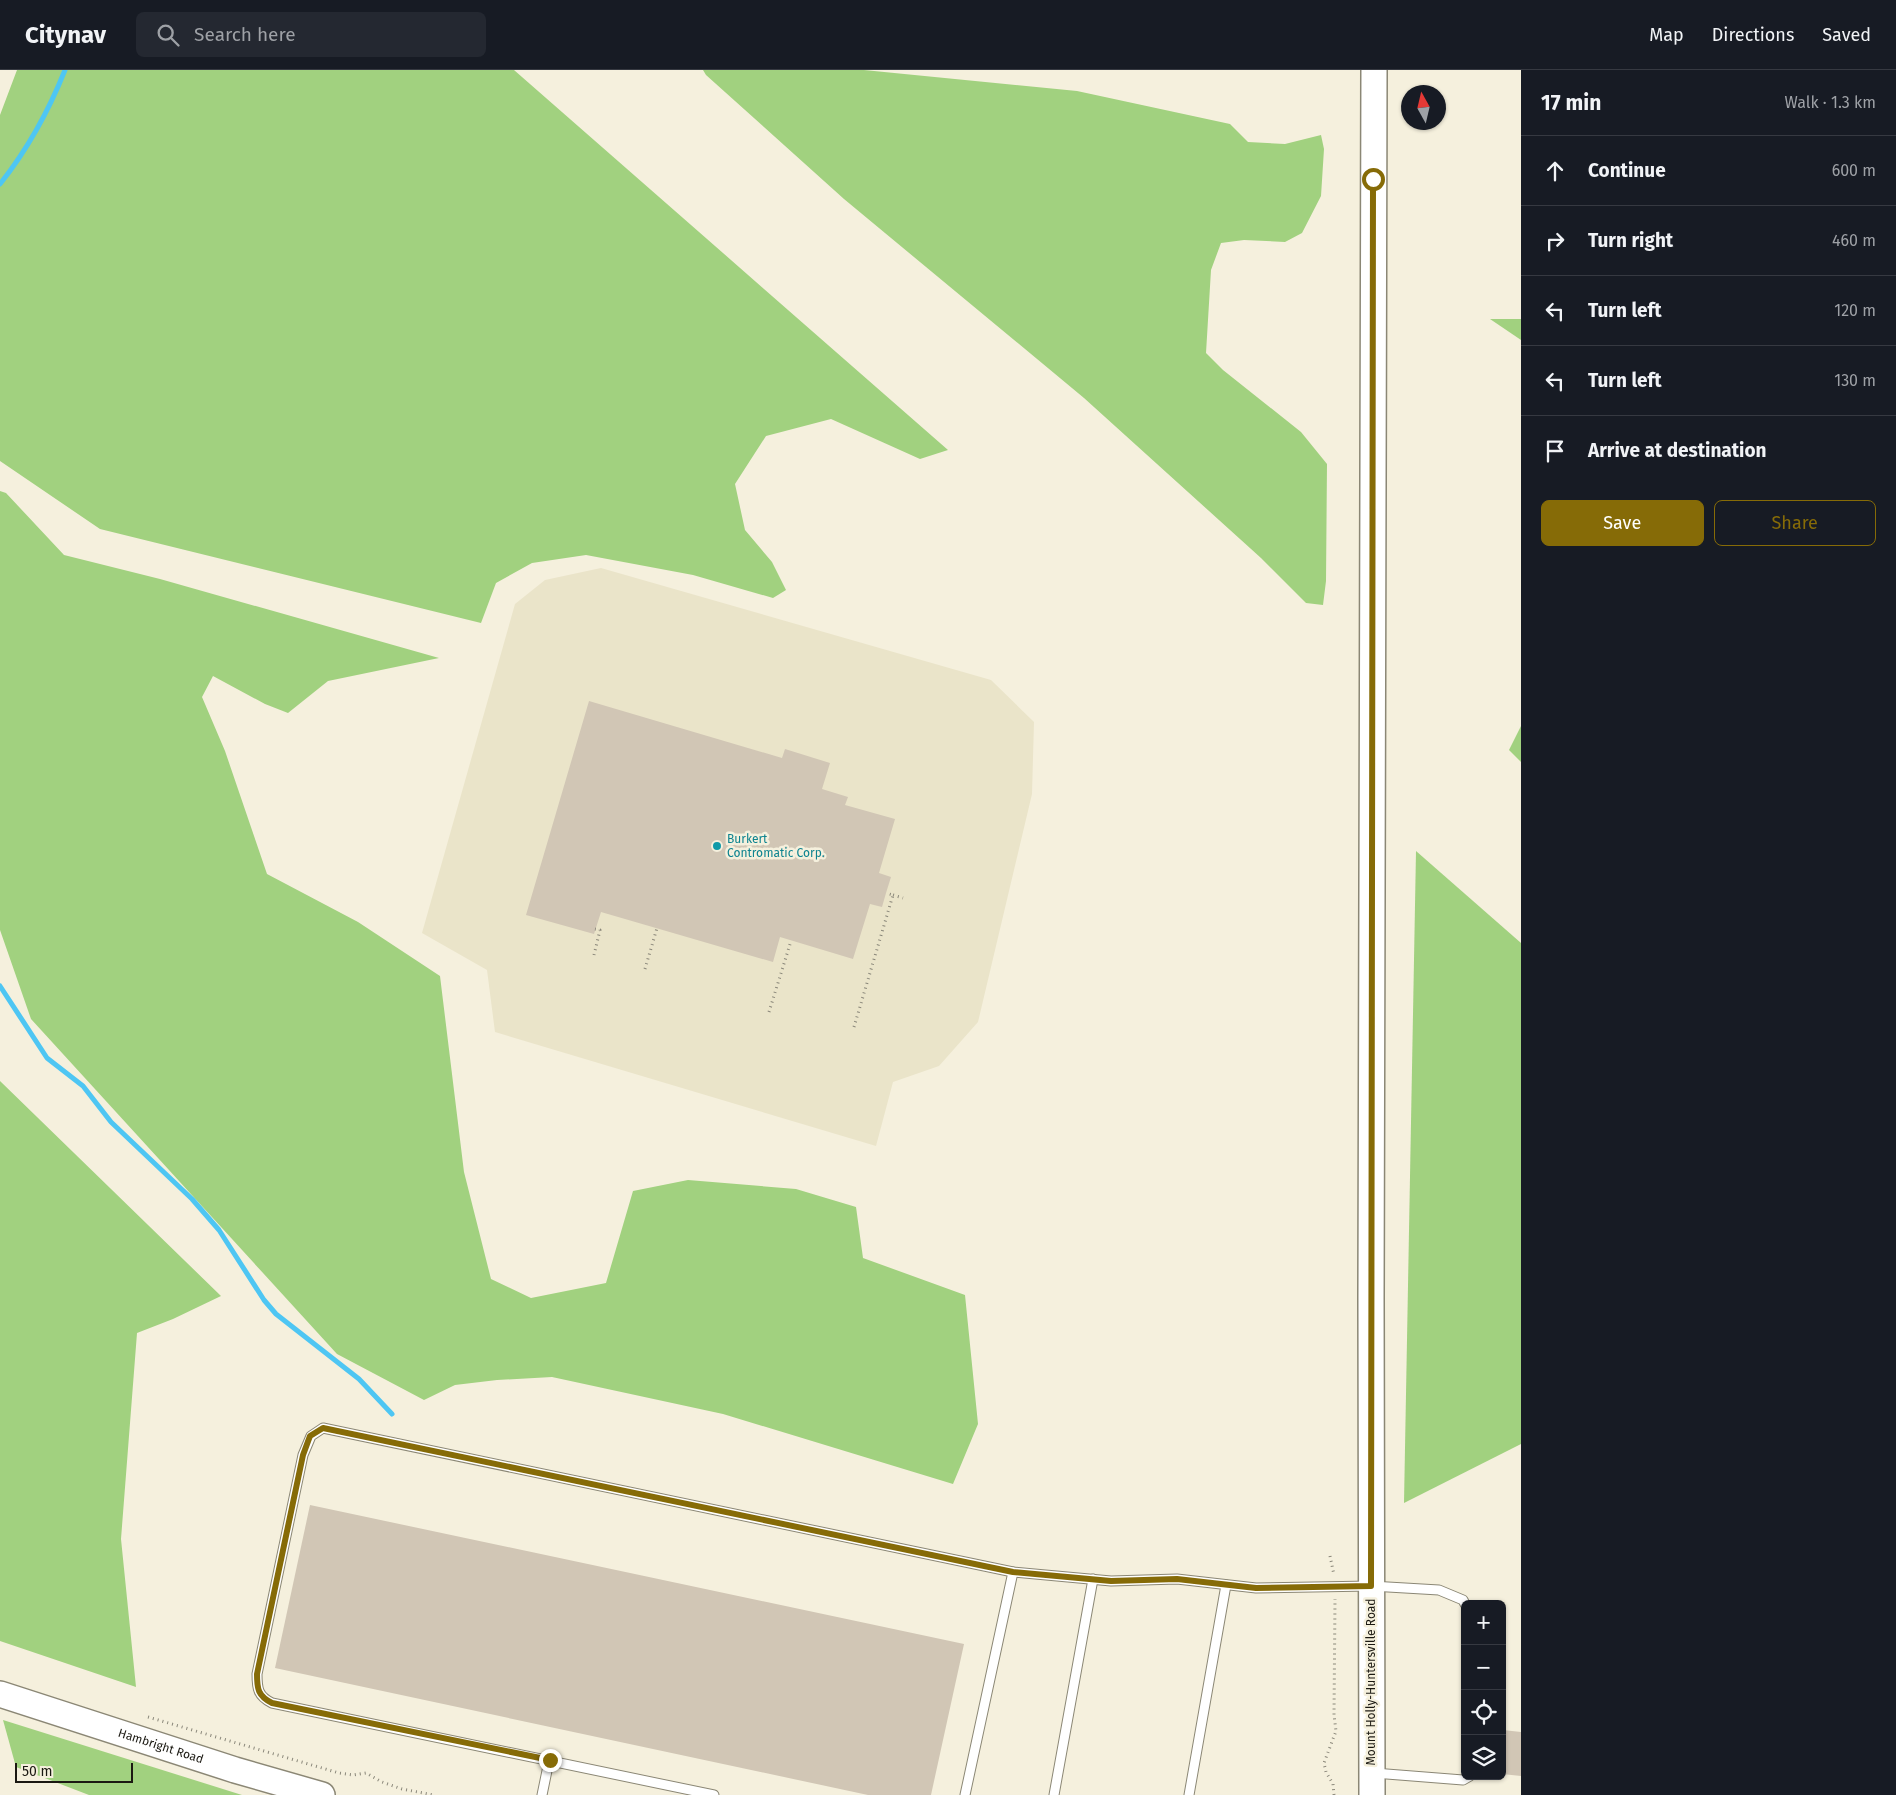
<!DOCTYPE html>
<html lang="en">
<head>
<meta charset="utf-8">
<style>
  :root { --surface:#171b24; --page:#242831; --text:#f1f3f6; --muted:#9ea1a6; --line:#363941; --accent:#866b07 }
  body { margin:0; font-family:"Fira Sans",sans-serif; background:var(--page); color:var(--text) }
  .controls { position:absolute; right:15px; bottom:15px; display:grid; overflow:hidden; border-radius:8px; box-shadow:0 1px 4px #0004 }
  .controls button { width:45px; height:45px; display:grid; place-items:center; padding:0; border:0; border-bottom:1px solid var(--line); background:var(--surface); color:var(--text); font:25px sans-serif }
  .compass { position:absolute; left:1401px; top:15px; width:45px; height:45px; border-radius:50%; background:var(--surface); box-shadow:0 1px 4px #0004; rotate:352deg }
  .scale { position:absolute; left:15px; bottom:12px; width:118px; box-sizing:border-box; padding-left:5px; border:2px solid #1b1912; border-top:0; font-size:14px; line-height:18px; white-space:nowrap; color:#1b1912; -webkit-text-stroke:4px #f5f0dd; paint-order:stroke }
  .stop { position:absolute; width:15px; height:15px; margin:-11px; border:4px solid #866b07; border-radius:50%; background:#fff }
  .stop.end { background:#866b07; border-color:#fff; box-shadow:0 1px 5px #0008 }
  .list { margin:0; padding:0; list-style:none }
  h2 { display:flex; justify-content:space-between; align-items:center; height:65px; margin:0; padding:0 20px; font-size:21px }
  h2 small { font-size:16px; font-weight:400; color:var(--muted) }
  .list li { display:grid; grid-template-columns:32px 1fr auto; gap:15px; align-items:center; box-sizing:border-box; height:70px; padding:0 20px; border-top:1px solid var(--line) }
  .list b { display:block; font-size:19px; white-space:nowrap }
  .list em { font-size:16px; font-style:normal; color:var(--muted) }
  .actions { display:flex; gap:10px; padding:15px 20px }
  .actions a { flex:1; padding:11px 0; border:1px solid var(--accent); border-radius:8px; text-align:center; font-size:18px; color:var(--accent) }
  .actions .main { background:var(--accent); color:#fff }
  .icon { flex:none; width:28px; height:28px; fill:none; stroke:currentColor; stroke-width:2; stroke-linecap:round; stroke-linejoin:round }
  .map { position:relative; flex:none; width:1521px; height:1725px; overflow:hidden }
  header { display:flex; align-items:center; gap:30px; box-sizing:border-box; height:70px; padding:0 25px; background:var(--surface); border-bottom:1px solid var(--line) }
  header strong { font-size:24px }
  nav { display:flex; gap:28px; margin-inline-start:auto; font-size:18px }
  .search { width:350px; height:45px; background:var(--page); display:flex; align-items:center; gap:12px; box-sizing:border-box; padding:0 18px; border-radius:8px; color:var(--muted); font-size:19px }
  main { display:flex }
  aside { flex:1; background:var(--surface) }
  .map>svg:first-child { display:block }
  .built { fill:#eae4c9 }
  .green { fill:#a1d17f }
  .lines { fill:none; stroke-linecap:round; stroke-linejoin:round }
  .stream { stroke:#4ec6f3; stroke-width:5 }
  .building { fill:#d1c6b5 }
  .lane-casing { stroke:#8b8775; stroke-width:11 }
  .secondary-casing { stroke:#8b8775; stroke-width:28 }
  .path { stroke:#8a877a; stroke-width:3; stroke-dasharray:1 4; stroke-linecap:butt }
  .lane { stroke:#fff; stroke-width:9 }
  .secondary { stroke:#fff; stroke-width:25 }
  .route { stroke:#866b07; stroke-width:6 }
  .culture-dot { fill:#0f9aa8; stroke:#f5f0dd; stroke-width:2 }
  .labels { text-anchor:middle; dominant-baseline:central; stroke-width:5; stroke-linejoin:round; paint-order:stroke }
  .culture-label { font-size:12px; fill:#0d838f; stroke:#f5f0dd; text-anchor:start }
  .street-label { font-size:12px; fill:#1b1912; stroke:#f5f0dd }
</style>
</head>
<body>
<header>
<strong>Citynav</strong>
<div class="search"><svg class="icon" aria-label="search" viewBox="0 0 24 24"><circle cx="10" cy="10" r="6"/><path d="M15 15l6 6"/></svg>Search here</div>
<nav><a>Map</a><a>Directions</a><a>Saved</a></nav>
</header>
<main>
<div class="map">
<svg width="1521" height="1725" viewBox="0 0 1521 1725">
  <rect width="100%" height="100%" fill="#f5f0dd"/>
  <!-- built -->
  <polygon class="built" points="601,498 991,610 1034,652 1032,724 978,952 939,996 893,1012 876,1076 495,962 487,900 422,863 515,534 545,510"/>
  <!-- green -->
  <g class="green">
    <polygon points="17,0 514,0 948,380 920,389 831,349 766,366 735,414 745,460 772,492 786,520 773,528 693,505 586,485 532,493 496,513 481,553 100,459 0,391 0,45"/>
    <polygon points="703,0 864,0 1077,21 1230,54 1248,72 1285,74 1321,65 1324,79 1321,126 1302,163 1285,172 1244,170 1221,173 1211,200 1206,283 1223,300 1301,362 1327,394 1326,511 1323,535 1306,533 1261,488 1084,328 844,129 706,5"/>
    <polygon points="1490,249 1521,249 1521,270"/>
    <polygon points="0,421 6,423 64,485 160,509 439,588 328,611 288,643 265,634 213,606 202,627 225,681 267,804 358,852 440,906 464,1102 491,1209 531,1228 606,1213 633,1121 688,1110 796,1119 856,1137 863,1188 965,1225 978,1354 953,1414 723,1344 552,1307 497,1310 455,1315 424,1330 337,1284 31,949 0,860"/>
    <polygon points="1521,656 1521,692 1509,680"/>
    <polygon points="1416,781 1521,873 1521,1374 1404,1433"/>
    <polygon points="0,1011 221,1226 173,1249 137,1263 121,1469 136,1617 0,1571"/>
    <polygon points="3,1650 242,1725 89,1725 16,1697"/>
  </g>
  <g class="lines">
    <!-- stream -->
    <g class="stream">
      <path d="M0 114C27 80 49 40 65 0"/>
      <polyline points="0,916 47,988 83,1016 111,1052 192,1129 219,1160 264,1230 276,1244 359,1309 392,1344"/>
    </g>
  </g>
  <!-- building -->
  <g class="building">
    <polygon points="589,631 782,688 785,679 830,693 822,719 848,727 845,735 895,749 879,803 891,807 886,823 882,837 870,834 853,889 780,867 773,892 601,842 594,864 526,845"/>
    <polygon points="310,1435 964,1574 931,1725 868,1725 275,1598"/>
    <polygon points="1503,1660 1521,1662 1521,1706 1502,1704"/>
  </g>
  <g class="lines">
    <defs>
      <g id="lane">
        <polyline points="1374,1703 1463,1710 1470,1706"/>
        <polyline points="542,1725 549,1691"/>
        <path d="M714 1725 272 1633C258 1626 257 1619 257 1604L303 1385 311 1366 323 1358 1013 1502 1111 1511 1177 1509 1256 1518 1371 1516 1439 1520 1463 1530 1465 1534"/>
        <polyline points="965,1725 1013,1502"/>
        <polyline points="1054,1725 1093,1509"/>
        <polyline points="1189,1725 1226,1515"/>
      </g>
      <g id="secondary">
        <path id="s1" d="M0 1624 235 1700 322 1725"/>
        <polyline points="1372,1725 1371,1229 1374,0"/>
      </g>
    </defs>
    <!-- lane casing -->
    <use href="#lane" class="lane-casing"/>
    <!-- secondary casing -->
    <use href="#secondary" class="secondary-casing"/>
    <!-- path -->
    <g class="path">
      <polyline points="893,825 903,828"/>
      <polyline points="594,885 600,860 595,859"/>
      <polyline points="645,899 657,858"/>
      <polyline points="769,942 791,871"/>
      <polyline points="854,957 893,825 886,823"/>
      <polyline points="1330,1486 1334,1505"/>
      <polyline points="148,1647 339,1703 353,1705 366,1703 382,1712 402,1719 434,1725"/>
      <polyline points="1334,1725 1333,1714 1326,1702 1324,1693 1336,1661 1334,1645 1335,1529"/>
    </g>
    <!-- lane -->
    <use href="#lane" class="lane"/>
    <!-- secondary -->
    <use href="#secondary" class="secondary"/>
  </g>
  <g class="lines">
    <!-- route -->
    <path class="route" d="M550 1690 272 1633C258 1626 257 1619 257 1604L303 1385 310 1366 323 1358 1013 1502 1111 1511 1177 1509 1256 1518 1371 1516 1373 109"/>
  </g>
  <!-- markers -->
  <circle class="culture-dot" cx="717" cy="776" r="5"/>
  <g class="labels">
    <!-- culture labels -->
    <g class="culture-label">
      <text x="727" y="769">Burkert<tspan x="727" dy="14">Contromatic Corp.</tspan></text>
    </g>
    <!-- street labels -->
    <g class="street-label">
      <text transform="translate(1371 1612) rotate(-90)">Mount Holly-Huntersville Road</text>
      <text stroke="none"><textPath href="#s1" startOffset="169">Hambright Road</textPath></text>
    </g>
  </g>
</svg>
<div class="controls">
<button>+</button>
<button>−</button>
<button><svg class="icon" aria-label="locate" viewBox="0 0 24 24"><circle cx="12" cy="12" r="6"/><path d="M12 2v4M12 18v4M2 12h4M18 12h4"/></svg></button>
<button><svg class="icon" aria-label="layers" viewBox="0 0 24 24"><path d="M12 4l9 5-9 5-9-5zM3 14l9 5 9-5"/></svg></button>
</div>
<svg class="compass" viewBox="-18 -18 36 36"><path d="M0-13l5 13h-10z" fill="#e53935"/><path d="M0 13l5-13h-10z" fill="#9ea1a6"/></svg>
<div class="scale">50 m</div>
<div class="stop" style="left:1373px;top:109px"></div>
<div class="stop end" style="left:550px;top:1690px"></div>
</div>
<aside>
<h2>17 min<small>Walk · 1.3 km</small></h2>
<ul class="list">
<li><svg class="icon" aria-label="ahead" viewBox="0 0 24 24"><path d="M12 20V5M6 11l6-6 6 6"/></svg><div><b>Continue</b></div><em>600 m</em></li>
<li><svg class="icon" aria-label="right" viewBox="0 0 24 24"><path d="M7 20v-9h11M14 6l5 5-5 5"/></svg><div><b>Turn right</b></div><em>460 m</em></li>
<li><svg class="icon" aria-label="left" viewBox="0 0 24 24"><path d="M17 20v-9H6M10 6l-5 5 5 5"/></svg><div><b>Turn left</b></div><em>120 m</em></li>
<li><svg class="icon" aria-label="left" viewBox="0 0 24 24"><path d="M17 20v-9H6M10 6l-5 5 5 5"/></svg><div><b>Turn left</b></div><em>130 m</em></li>
<li><svg class="icon" aria-label="arrive" viewBox="0 0 24 24"><path d="M6 21V4h12l-3 4 3 4H6"/></svg><div><b>Arrive at destination</b></div></li>
</ul>
<div class="actions"><a class="main">Save</a><a>Share</a></div>
</aside>
</main>
</body>
</html>
